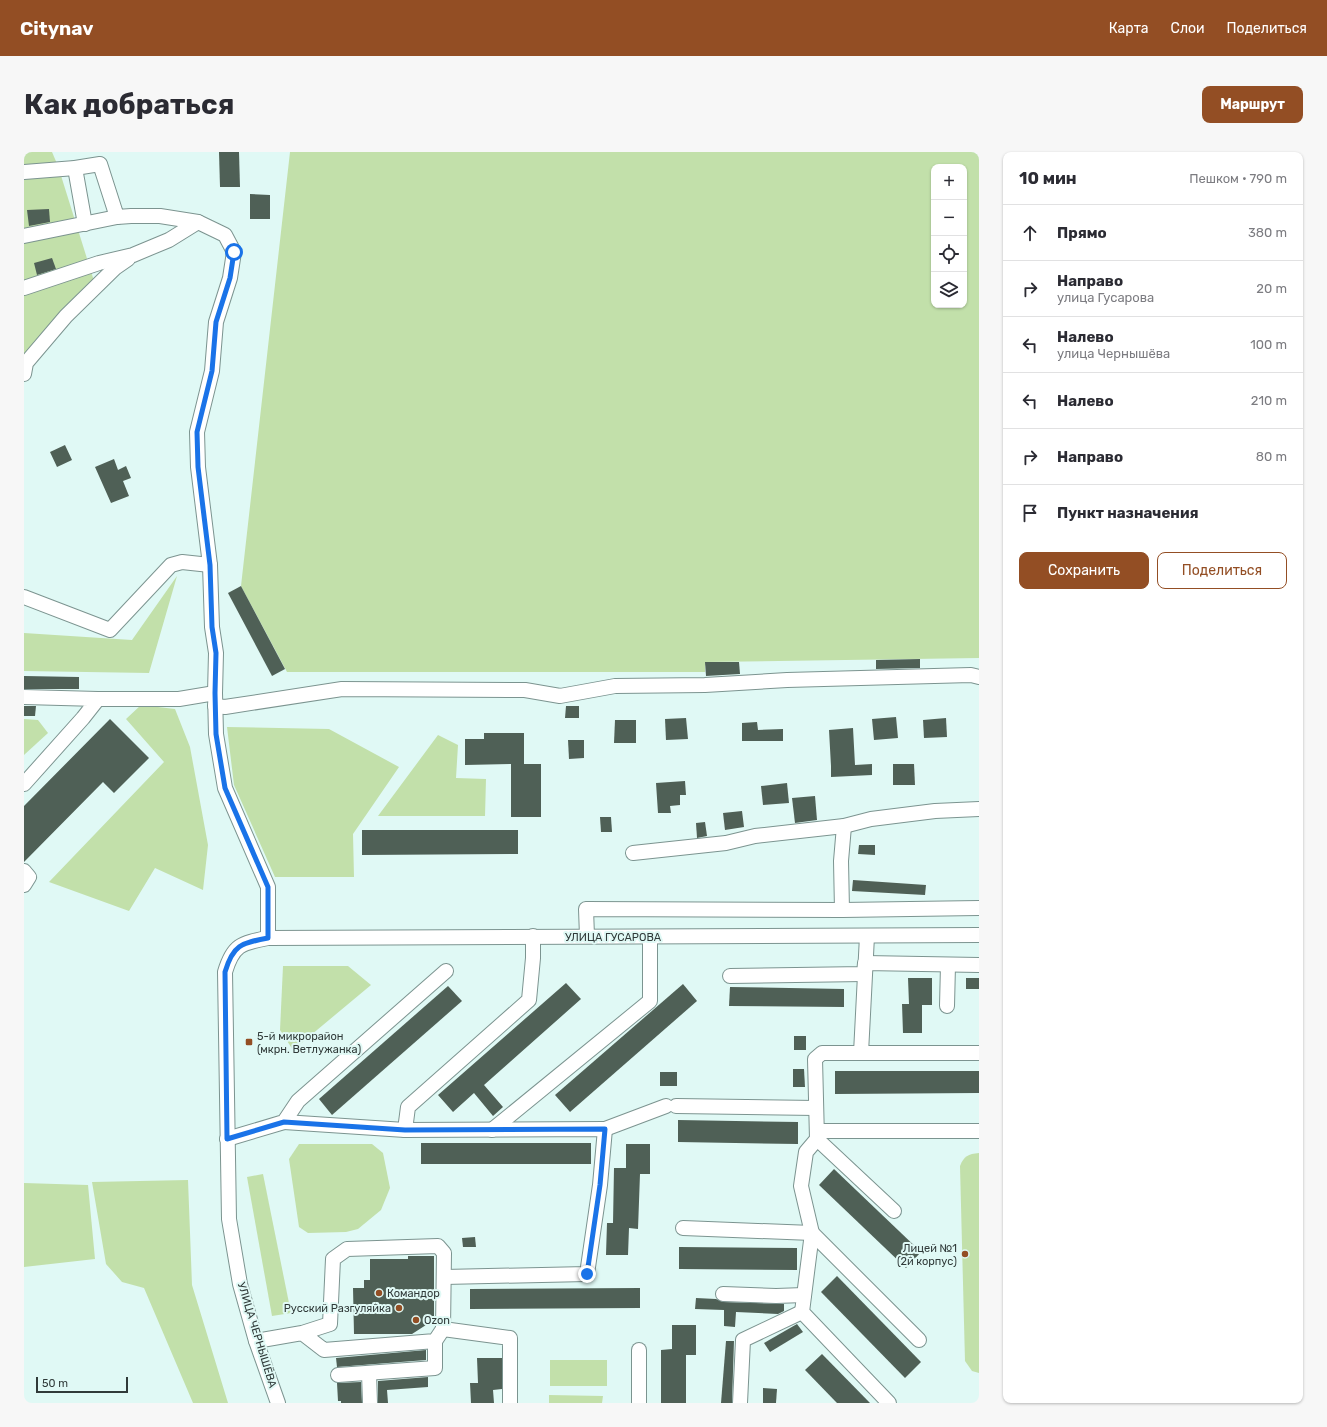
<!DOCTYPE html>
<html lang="ru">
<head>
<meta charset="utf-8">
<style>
  :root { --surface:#fff; --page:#f7f7f7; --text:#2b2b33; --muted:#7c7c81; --line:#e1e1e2; --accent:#934e24 }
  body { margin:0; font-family:Rubik,sans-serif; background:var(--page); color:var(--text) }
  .controls { position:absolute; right:12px; top:12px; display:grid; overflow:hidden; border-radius:8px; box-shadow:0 1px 3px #0004 }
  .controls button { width:36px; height:36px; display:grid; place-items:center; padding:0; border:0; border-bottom:1px solid var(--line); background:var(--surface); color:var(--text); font:20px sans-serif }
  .scale { position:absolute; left:12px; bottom:10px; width:92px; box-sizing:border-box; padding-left:4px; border:2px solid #303a39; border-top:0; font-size:11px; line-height:14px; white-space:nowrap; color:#303a39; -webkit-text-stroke:3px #e0f9f5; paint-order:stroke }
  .stop { position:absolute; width:12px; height:12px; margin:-9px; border:3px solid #1a73e8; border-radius:50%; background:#fff }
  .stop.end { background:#1a73e8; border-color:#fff; box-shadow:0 1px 4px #0008 }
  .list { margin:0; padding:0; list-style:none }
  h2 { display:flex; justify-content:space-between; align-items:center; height:52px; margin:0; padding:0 16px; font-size:17px }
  h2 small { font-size:13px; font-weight:400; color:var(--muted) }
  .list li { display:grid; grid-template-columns:26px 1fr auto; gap:12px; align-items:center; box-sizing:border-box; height:56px; padding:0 16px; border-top:1px solid var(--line) }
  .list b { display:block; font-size:15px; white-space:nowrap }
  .list p { margin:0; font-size:13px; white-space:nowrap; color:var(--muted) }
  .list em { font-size:13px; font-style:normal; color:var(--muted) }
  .actions { display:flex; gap:8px; padding:12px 16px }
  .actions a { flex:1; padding:9px 0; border:1px solid var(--accent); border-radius:8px; text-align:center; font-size:14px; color:var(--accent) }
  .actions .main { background:var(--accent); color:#fff }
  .icon { flex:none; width:22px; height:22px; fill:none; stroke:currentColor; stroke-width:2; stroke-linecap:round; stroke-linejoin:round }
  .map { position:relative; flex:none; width:955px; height:1251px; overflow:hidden; border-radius:8px }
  header { display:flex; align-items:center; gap:24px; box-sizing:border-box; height:56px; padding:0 20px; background:var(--accent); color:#fff }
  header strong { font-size:19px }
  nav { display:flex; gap:22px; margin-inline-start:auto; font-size:14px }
  .intro { display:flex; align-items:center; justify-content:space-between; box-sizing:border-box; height:96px; padding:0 24px }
  h1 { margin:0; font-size:28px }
  .button { padding:10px 18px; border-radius:8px; background:var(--accent); color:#fff; font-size:14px; font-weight:700 }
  main { display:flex; gap:24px; padding:0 24px }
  aside { flex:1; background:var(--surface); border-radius:8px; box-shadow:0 1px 3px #0004 }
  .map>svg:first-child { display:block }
  .green { fill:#c2e0aa; fill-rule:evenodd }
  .building { fill:#4f6056 }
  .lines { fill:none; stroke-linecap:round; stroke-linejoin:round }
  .minor-casing { stroke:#7c9490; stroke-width:16 }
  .minor { stroke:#fff; stroke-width:14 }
  .route { stroke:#1a73e8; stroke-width:5 }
  .poi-dot { fill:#934e24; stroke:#e0f9f5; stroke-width:1.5 }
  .labels { text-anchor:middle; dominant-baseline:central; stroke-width:4; stroke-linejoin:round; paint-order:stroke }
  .street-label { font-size:11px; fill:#303a39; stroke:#e0f9f5 }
  .poi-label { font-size:11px; fill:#303a39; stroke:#e0f9f5; text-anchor:start }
</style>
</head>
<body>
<header>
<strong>Citynav</strong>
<nav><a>Карта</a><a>Слои</a><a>Поделиться</a></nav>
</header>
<div class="intro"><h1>Как добраться</h1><a class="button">Маршрут</a></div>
<main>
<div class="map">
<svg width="955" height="1251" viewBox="0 0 955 1251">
  <rect width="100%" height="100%" fill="#e0f9f5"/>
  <!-- green -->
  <g class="green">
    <polygon points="0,0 28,0 34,14 70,129 0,204"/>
    <path d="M266 0H955V506L681 510V520H263L217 434ZM910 15H940V153H910Z"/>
    <polygon points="153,424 125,521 0,519 0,481 108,488"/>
    <polygon points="117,553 151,557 166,595 184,693 179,738 131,716 105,759 25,730 140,610 102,567"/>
    <polygon points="0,567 14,568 24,581 0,603"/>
    <polygon points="203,575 305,577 375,615 329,682 330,725 251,725 210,633"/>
    <polygon points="414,583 434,593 432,626 462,627 461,664 354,664"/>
    <polygon points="259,814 324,814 347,833 269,898 256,878"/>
    <polygon points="275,992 348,992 359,1001 366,1036 357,1058 334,1077 322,1080 284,1081 275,1075 265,1007"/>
    <path d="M955 1001V1221L948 1219 941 1209 936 1014C940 1004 944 1002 955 1001Z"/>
    <polygon points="239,1022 267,1161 248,1164 223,1025"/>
    <polygon points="164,1028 168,1133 204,1251 169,1251 120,1136 98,1130 82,1112 68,1030"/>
    <polygon points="0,1031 64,1033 71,1107 0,1115"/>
    <rect x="526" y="1208" width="57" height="26"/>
    <polygon points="525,1243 579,1244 578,1251 525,1251"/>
  </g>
  <!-- building -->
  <g class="building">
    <polygon points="195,0 215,0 216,35 196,35"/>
    <polygon points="226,42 246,43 246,67 226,67"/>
    <polygon points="25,57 26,70 5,74 3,58"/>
    <polygon points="28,106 32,117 13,123 10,111"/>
    <polygon points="41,293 48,308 33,315 26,300"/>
    <polygon points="90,307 94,318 102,314 107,326 99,329 105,344 87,351 71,315"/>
    <polygon points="217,434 261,517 248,524 204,441"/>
    <polygon points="896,507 896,516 852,517 852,508"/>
    <polygon points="681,510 715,510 716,522 682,524"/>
    <polygon points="0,524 55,525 55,537 0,537"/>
    <polygon points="0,554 12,554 11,564 0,564"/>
    <polygon points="542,554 555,554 555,566 541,566"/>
    <polygon points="872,565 874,586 850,588 848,567"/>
    <polygon points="662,566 664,587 642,588 641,567"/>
    <polygon points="922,566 923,585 900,586 899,568"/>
    <polygon points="86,567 125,606 90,641 79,630 0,710 0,654"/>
    <polygon points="591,568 612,568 612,591 590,591"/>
    <polygon points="733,570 734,578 759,577 759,589 718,589 718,571"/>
    <polygon points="829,576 831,613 848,612 848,623 807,625 807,614 805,578"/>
    <polygon points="460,581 500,581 500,612 517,612 517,665 487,665 487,612 441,613 441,587 460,587"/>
    <polygon points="544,588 560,588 560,606 545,607"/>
    <polygon points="869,612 890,612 891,633 869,633"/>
    <polygon points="661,629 662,643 656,643 656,653 646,654 647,661 634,661 632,631"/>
    <polygon points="763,631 765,651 739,653 737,634"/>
    <polygon points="791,644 793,668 771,671 768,646"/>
    <polygon points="718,659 720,675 701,678 699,661"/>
    <polygon points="576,665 587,665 588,680 577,680"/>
    <polygon points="681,670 683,684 673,686 672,671"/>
    <polygon points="338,678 494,678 494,702 338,703"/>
    <polygon points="835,693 851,693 851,703 834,702"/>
    <polygon points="829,728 902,733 901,743 828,739"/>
    <polygon points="884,826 908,826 908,853 898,853 898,881 879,881 878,852 885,852"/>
    <rect x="942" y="826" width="13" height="11"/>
    <polygon points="542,831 557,847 460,933 479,955 469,964 450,941 429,960 414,943"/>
    <polygon points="659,832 673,849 546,960 531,943"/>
    <polygon points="424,834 438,849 308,963 295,947"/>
    <polygon points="706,835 820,837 820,855 705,854"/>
    <rect x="770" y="884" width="12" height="14"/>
    <polygon points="769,917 780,917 781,935 769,935"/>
    <polygon points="811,919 955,919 955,941 811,942"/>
    <rect x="636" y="920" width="17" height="14"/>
    <polygon points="654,968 774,970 774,992 654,990"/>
    <rect x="397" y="991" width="170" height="21"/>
    <polygon points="602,992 626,992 626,1022 616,1022 614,1077 605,1076 604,1103 582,1103 583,1071 589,1071 590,1016 602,1016"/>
    <polygon points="810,1017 897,1100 882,1116 795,1033"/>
    <polygon points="451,1085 452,1095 439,1095 438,1086"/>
    <polygon points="655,1095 773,1096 773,1118 655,1117"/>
    <polygon points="384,1104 410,1104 410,1173 402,1173 388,1182 330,1182 329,1136 340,1136 340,1128 346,1128 346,1107 384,1107"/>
    <polygon points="813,1124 897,1210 881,1226 797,1140"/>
    <polygon points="616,1136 616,1156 446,1157 446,1137"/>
    <polygon points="672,1146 692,1147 699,1150 760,1152 760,1159 754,1162 712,1160 711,1175 700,1174 700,1158 671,1157"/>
    <polygon points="773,1172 779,1180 746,1200 740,1191"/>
    <polygon points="648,1173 672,1173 672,1203 662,1203 662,1251 637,1251 637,1198 648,1197"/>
    <polygon points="702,1189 710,1189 708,1251 697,1251"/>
    <polygon points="402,1198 402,1208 313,1215 312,1206"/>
    <polygon points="798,1202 846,1251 813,1251 781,1218"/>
    <polygon points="453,1206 478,1206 478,1237 469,1238 470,1251 447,1251 446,1231 454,1231"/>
    <polygon points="404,1225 404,1235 363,1238 364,1251 354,1251 354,1229"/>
    <polygon points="337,1230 338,1251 317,1251 317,1249 314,1249 313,1231"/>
    <polygon points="739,1236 753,1237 752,1251 739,1251"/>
  </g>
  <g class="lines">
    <defs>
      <g id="minor">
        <polyline points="51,16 61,72"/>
        <polyline points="0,20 51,16 76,12 93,65 107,64 136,64 174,70 201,83 210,100 206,126 192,170 188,219 173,280 174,315 186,413 188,475 192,501 191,541 192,582 201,636 244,735 244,786"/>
        <polyline points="0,84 93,65"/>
        <polyline points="0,136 75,111 109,103 145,88 174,70"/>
        <polyline points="0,222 2,211 42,164 91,116 104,107"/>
        <polyline points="0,445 86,478 147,413 158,410 186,413"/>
        <polyline points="0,545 74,547 59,566 0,632"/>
        <polyline points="74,547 155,547 191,541"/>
        <polyline points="191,554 201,555 318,537 501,538 536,544 591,534 681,533 763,528 947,523 955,525"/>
        <polyline points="609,701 702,691 731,684 820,674 847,667 911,659 955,657"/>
        <polyline points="0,719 5,725 0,733"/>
        <polyline points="818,758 817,709 820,674"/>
        <polyline points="563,784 562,757 818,758 955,756"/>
        <polyline points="843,784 837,901 798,901 791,907 793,987 782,1000 777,1034 788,1081 778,1160 865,1251"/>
        <polyline points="706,824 840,822 841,811 955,813"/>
        <polyline points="923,854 924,813"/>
        <polyline points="837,901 955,901"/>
        <polyline points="652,954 792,956"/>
        <polyline points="260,970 381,978 581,977 576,1033 563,1122 420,1125"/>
        <polyline points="581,977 642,954"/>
        <polyline points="381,978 384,955 505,848 509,806 509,784"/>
        <polyline points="468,978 626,849 626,785"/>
        <polyline points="793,979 955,979"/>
        <polyline points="203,987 260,970 274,949 422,819"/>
        <polyline points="793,987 870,1059"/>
        <polyline points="659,1076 788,1081 895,1188"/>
        <polyline points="699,1142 752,1144 780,1143"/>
        <polyline points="419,1177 486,1186 486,1251"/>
        <polyline points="232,1189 278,1181 300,1198 411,1189 419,1177 420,1101 414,1094 323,1097 309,1107 306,1172 278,1181"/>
        <polyline points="345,1221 346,1251"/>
        <polyline points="314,1223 411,1216 411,1189"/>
        <path d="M254 1251 232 1189 216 1132 205 1067 201 820C209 793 217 791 244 786L955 783"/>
        <polyline points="615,1251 615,1198"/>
        <polyline points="716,1251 719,1188 778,1160"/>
      </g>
    </defs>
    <!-- minor casing -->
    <use href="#minor" class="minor-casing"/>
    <!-- minor -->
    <use href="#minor" class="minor"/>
  </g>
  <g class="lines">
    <!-- route -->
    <path class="route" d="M210 100 206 126 192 170 188 219 173 280 174 315 186 413 188 475 192 501 191 541 192 582 201 636 244 735V786C217 791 209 793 201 820L203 987 260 970 381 978 581 977 576 1033 563 1122"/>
  </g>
  <!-- markers -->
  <g class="poi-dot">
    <rect x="221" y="886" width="8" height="8" rx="2"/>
    <circle cx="941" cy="1102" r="4"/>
    <circle cx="355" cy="1141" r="4"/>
    <circle cx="375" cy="1156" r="4"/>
    <circle cx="392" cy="1168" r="4"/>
  </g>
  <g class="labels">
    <!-- street labels -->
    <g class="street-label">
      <text x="589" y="785">УЛИЦА ГУСАРОВА</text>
      <text transform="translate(233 1183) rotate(73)">УЛИЦА ЧЕРНЫШЁВА</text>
    </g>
    <!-- poi labels -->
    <g class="poi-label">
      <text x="233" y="884">5-й микрорайон<tspan x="233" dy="13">(мкрн. Ветлужанка)</tspan></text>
      <text x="933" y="1096" text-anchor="end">Лицей №1<tspan x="933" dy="13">(2й корпус)</tspan></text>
      <text x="363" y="1141">Командор</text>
      <text x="367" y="1156" text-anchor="end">Русский Разгуляйка</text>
      <text x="400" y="1168">Ozon</text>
    </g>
  </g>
</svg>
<div class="controls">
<button>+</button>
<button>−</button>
<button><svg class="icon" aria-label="locate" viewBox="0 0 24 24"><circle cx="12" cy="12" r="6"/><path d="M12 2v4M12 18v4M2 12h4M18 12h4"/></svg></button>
<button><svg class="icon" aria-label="layers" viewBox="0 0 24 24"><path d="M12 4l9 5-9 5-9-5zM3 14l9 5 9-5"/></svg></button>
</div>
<div class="scale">50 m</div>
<div class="stop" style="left:210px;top:100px"></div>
<div class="stop end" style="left:563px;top:1122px"></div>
</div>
<aside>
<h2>10 мин<small>Пешком · 790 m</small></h2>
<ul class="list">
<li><svg class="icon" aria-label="ahead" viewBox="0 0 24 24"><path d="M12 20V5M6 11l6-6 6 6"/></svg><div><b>Прямо</b></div><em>380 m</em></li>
<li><svg class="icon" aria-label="right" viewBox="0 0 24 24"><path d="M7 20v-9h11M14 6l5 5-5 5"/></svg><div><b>Направо</b><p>улица Гусарова</p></div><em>20 m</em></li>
<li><svg class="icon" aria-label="left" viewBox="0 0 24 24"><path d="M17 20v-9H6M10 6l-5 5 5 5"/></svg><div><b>Налево</b><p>улица Чернышёва</p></div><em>100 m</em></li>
<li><svg class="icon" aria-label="left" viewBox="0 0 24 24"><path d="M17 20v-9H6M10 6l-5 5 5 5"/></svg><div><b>Налево</b></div><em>210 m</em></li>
<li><svg class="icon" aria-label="right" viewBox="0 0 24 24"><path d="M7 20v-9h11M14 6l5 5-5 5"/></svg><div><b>Направо</b></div><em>80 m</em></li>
<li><svg class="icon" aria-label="arrive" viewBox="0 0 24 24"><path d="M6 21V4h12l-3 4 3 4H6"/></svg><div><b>Пункт назначения</b></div></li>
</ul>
<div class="actions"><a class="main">Сохранить</a><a>Поделиться</a></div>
</aside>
</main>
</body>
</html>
